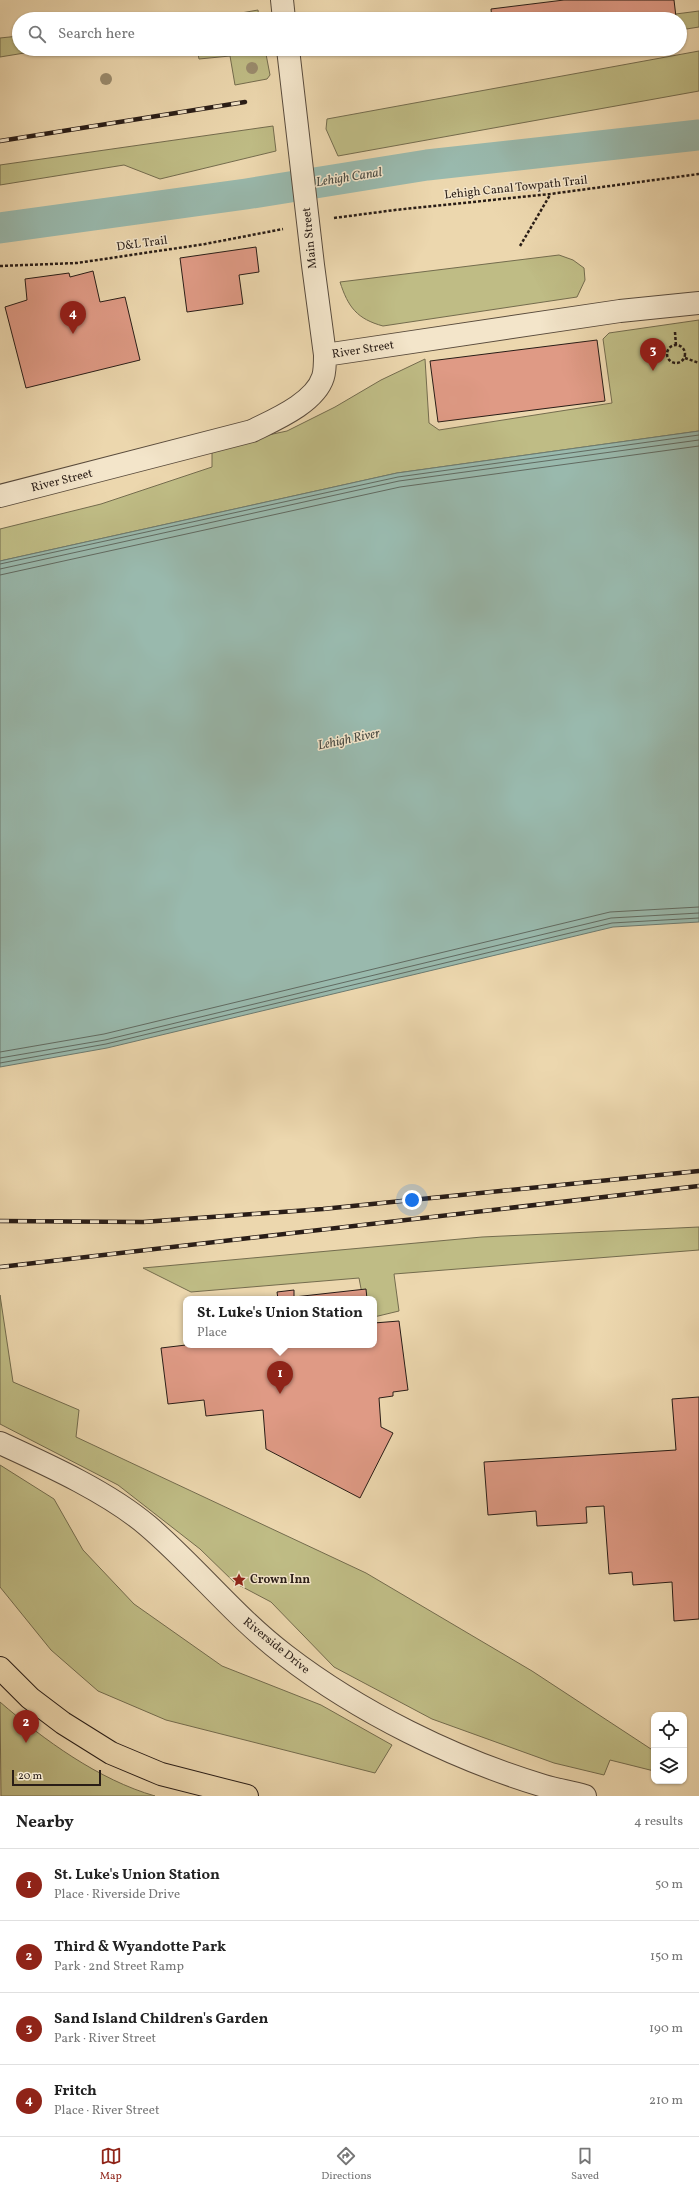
<!DOCTYPE html>
<html lang="en">
<head>
<meta charset="utf-8">
<style>
  :root { --surface:#fff; --page:#f2f2f2; --text:#222; --muted:#767676; --line:#e0e0e0; --accent:#8f2418 }
  body { margin:0; font-family:Vollkorn,serif; background:var(--page); color:var(--text) }
  .controls { position:absolute; right:12px; bottom:12px; display:grid; overflow:hidden; border-radius:8px; box-shadow:0 1px 3px #0004 }
  .controls button { width:36px; height:36px; display:grid; place-items:center; padding:0; border:0; border-bottom:1px solid var(--line); background:var(--surface); color:var(--text); font:20px sans-serif }
  .scale { position:absolute; left:12px; bottom:10px; width:89px; box-sizing:border-box; padding-left:4px; border:2px solid #291d17; border-top:0; font-size:11px; line-height:14px; white-space:nowrap; color:#291d17; -webkit-text-stroke:3px #f3e5ca; paint-order:stroke }
  .you { position:absolute; left:412px; top:1200px; width:14px; height:14px; margin:-10px; border:3px solid #fff; border-radius:50%; background:#1a73e8; box-shadow:0 0 0 6px #1a73e833 }
  .badge { display:grid; place-items:center; width:26px; height:26px; border-radius:50%; background:var(--accent); color:#fff; font-size:13px; font-weight:700 }
  .pin { position:absolute; translate:-50% -33px; filter:drop-shadow(0 1px 2px #0008) }
  .pin::after { content:''; position:absolute; top:21px; width:14px; height:12px; background:inherit; clip-path:polygon(0 0,100% 0,50% 100%) }
  .popup { position:absolute; left:183px; top:1296px; width:194px; height:52px; box-sizing:border-box; display:grid; place-content:center; border-radius:8px; background:var(--surface); filter:drop-shadow(0 1px 3px #0005); font-size:13px; white-space:nowrap; color:var(--muted) }
  .popup b { font-size:15px; color:var(--text) }
  .popup::after { content:''; position:absolute; left:50%; top:100%; margin-left:-8px; border:8px solid transparent; border-top-color:var(--surface) }
  .list { margin:0; padding:0; list-style:none }
  h2 { display:flex; justify-content:space-between; align-items:center; height:52px; margin:0; padding:0 16px; font-size:17px }
  h2 small { font-size:13px; font-weight:400; color:var(--muted) }
  .list li { display:grid; grid-template-columns:26px 1fr auto; gap:12px; align-items:center; box-sizing:border-box; height:72px; padding:0 16px; border-top:1px solid var(--line) }
  .list b { display:block; font-size:15px; white-space:nowrap }
  .list p { margin:0; font-size:13px; white-space:nowrap; color:var(--muted) }
  .list em { font-size:13px; font-style:normal; color:var(--muted) }
  .icon { flex:none; width:22px; height:22px; fill:none; stroke:currentColor; stroke-width:2; stroke-linecap:round; stroke-linejoin:round }
  .map { position:relative; flex:none; width:699px; height:1796px; overflow:hidden }
  .search { position:absolute; background:var(--surface); box-shadow:0 1px 3px #0004; left:12px; right:12px; top:12px; height:44px; display:flex; align-items:center; gap:10px; box-sizing:border-box; padding:0 14px; border-radius:22px; color:var(--muted); font-size:15px }
  .sheet { height:340px; background:var(--surface) }
  nav { display:flex; justify-content:space-around; align-items:center; box-sizing:border-box; height:56px; border-top:1px solid var(--line); background:var(--surface); font-size:11px; color:var(--muted) }
  nav a { display:grid; justify-items:center; gap:2px }
  nav .on { color:var(--accent) }
  .map>svg:first-child { display:block }
  .green { fill:#bfbc85; stroke:#746c4e }
  .water { fill:#99b9ad; stroke:#6c7b71 }
  .lines { fill:none; stroke-linecap:round; stroke-linejoin:round }
  .shore { stroke:#616b62; stroke-width:1 }
  .canal { stroke:#99b9ad; stroke-width:31 }
  .building { fill:#df9a85; stroke:#291d17 }
  .minor-casing { stroke:#5a4c3d; stroke-width:24 }
  .highway-casing { stroke:#291d17; stroke-width:24 }
  .path { stroke:#291d17; stroke-width:2.5; stroke-dasharray:3 2; stroke-linecap:butt }
  .minor { stroke:#f3e5ca; stroke-width:22 }
  .highway { stroke:#ecd7ae; stroke-width:22 }
  .rail-casing { stroke:#291d17; stroke-width:4.5 }
  .rail { stroke:#f3e5ca; stroke-width:3; stroke-dasharray:9; stroke-linecap:butt }
  .tree { fill:#9a8b6d }
  .labels { text-anchor:middle; dominant-baseline:central; stroke-width:3; stroke-linejoin:round; paint-order:stroke }
  .street-label { font-size:12px; fill:#291d17; stroke:#f3e5ca }
  .poi-label { font-size:12px; font-weight:bold; fill:#291d17; stroke:#f3e5ca; text-anchor:start }
  .water-label { font-size:13px; font-style:italic; fill:#4b4c44; stroke:#f3e5ca }
</style>
</head>
<body>
<div class="map">
<svg width="699" height="1796" viewBox="0 0 699 1796">
  <rect width="100%" height="100%" fill="#ecd7ae"/>
  <filter id="stains"><feTurbulence type="fractalNoise" baseFrequency=".005" numOctaves="4"/><feColorMatrix values="0 0 0 0 .2 0 0 0 0 .09 0 0 0 0 .02 0 0 0 .5 -.17"/></filter>
  <radialGradient id="worn" r=".72"><stop offset=".6" stop-color="#630" stop-opacity="0"/><stop offset="1" stop-color="#630" stop-opacity=".3"/></radialGradient>
  <!-- green -->
  <g class="green">
    <polygon points="258,10 259,19 220,19 224,16"/>
    <polygon points="699,11 699,27 680,30 680,19 637,19"/>
    <polygon points="19,36 19,49 49,49 0,57 0,38"/>
    <polygon points="197,49 265,49 270,75 267,79 235,85 230,56 199,59"/>
    <polygon points="699,51 699,91 338,156 326,129 327,119"/>
    <polygon points="273,126 276,151 160,179 124,165 0,185 0,165"/>
    <path d="M559 255 573 260 584 268 585 280 577 297 383 326C357 319 348 307 340 282Z"/>
    <polygon points="699,320 699,431 397,473 0,561 0,529 101,504 212,467 212,447 287,431 335,407 381,380 425,359 429,423 439,430 612,403 603,339 609,333"/>
    <polygon points="699,1227 699,1250 394,1274 399,1311 374,1317 374,1299 363,1299 359,1278 191,1292 143,1268 482,1237"/>
    <polygon points="0,1295 13,1382 79,1410 76,1437 366,1573 532,1671 654,1751 654,1771 610,1760 604,1775 554,1763 432,1719 334,1667 271,1602 235,1583 200,1549 118,1485 0,1424"/>
    <polygon points="0,1465 54,1499 83,1550 134,1604 222,1666 321,1705 392,1745 375,1773 166,1720 98,1691 51,1650 0,1587"/>
    <path d="M0 1702C44 1740 99 1780 155 1796H1Z"/>
  </g>
  <!-- water -->
  <polygon class="water" points="699,431 699,922 613,927 107,1048 0,1067 0,561 397,473"/>
  <g class="lines">
    <!-- shore -->
    <g class="shore">
      <polyline points="0,564 398,477 699,435"/>
      <polyline points="0,569 399,481 699,440"/>
      <polyline points="0,575 400,487 699,446"/>
      <polyline points="0,1052 104,1034 610,912 699,907"/>
      <polyline points="0,1058 105,1040 611,918 699,913"/>
      <polyline points="0,1063 106,1044 612,923 699,918"/>
    </g>
    <!-- canal -->
    <polyline class="canal" points="0,228 246,194 427,165 699,135"/>
  </g>
  <!-- building -->
  <g class="building">
    <polygon points="564,0 674,0 676,17 660,19 492,19 491,9"/>
    <polygon points="496,49 551,49 519,53 518,49 497,52"/>
    <polygon points="256,247 259,272 239,275 243,304 187,312 180,258"/>
    <polygon points="93,271 100,302 125,297 140,360 26,388 5,307 27,300 25,279 69,273 70,277"/>
    <polygon points="597,340 605,401 438,422 430,361"/>
    <polygon points="366,1289 367,1299 278,1299 277,1292 294,1290 294,1297"/>
    <polygon points="399,1321 408,1390 393,1392 393,1396 379,1398 381,1427 393,1433 360,1498 266,1449 263,1410 206,1416 204,1400 168,1404 161,1348 186,1345 374,1345 374,1323"/>
    <polygon points="699,1397 699,1619 674,1621 672,1582 633,1585 632,1572 609,1574 604,1506 586,1507 587,1523 537,1526 536,1511 488,1515 484,1462 676,1450 672,1399"/>
  </g>
  <g class="lines">
    <defs>
      <g id="minor">
        <polyline points="282,0 284,19"/>
        <polyline points="288,49 313,265 325,355"/>
        <path d="M0 496 252 431C274 420 315 403 323 377 325 371 325 362 325 355L620 311 699 303"/>
        <path d="M0 1443C48 1465 108 1492 148 1526 196 1567 235 1617 285 1655 359 1712 454 1759 544 1786 558 1790 571 1792 585 1796"/>
      </g>
      <polyline id="highway" points="0,1668 30,1698 63,1723 111,1753 161,1774 247,1796"/>
    </defs>
    <!-- minor casing -->
    <use href="#minor" class="minor-casing"/>
    <!-- highway casing -->
    <use href="#highway" class="highway-casing"/>
    <!-- path -->
    <g class="path">
      <polyline points="334,218 395,210 550,194 699,174"/>
      <polyline points="520,246 550,195"/>
      <polyline points="0,266 77,263 205,244 283,229"/>
      <polyline points="675,332 676,346"/>
      <circle cx="676" cy="354" r="9"/>
      <polyline points="685,358 699,363"/>
    </g>
    <!-- minor -->
    <use href="#minor" class="minor"/>
    <!-- highway -->
    <use href="#highway" class="highway"/>
    <defs>
      <g id="rail">
        <polyline points="0,141 245,102"/>
        <polyline points="0,1221 143,1222 323,1209 699,1171"/>
        <polyline points="0,1267 699,1186"/>
      </g>
    </defs>
    <!-- rail casing -->
    <use href="#rail" class="rail-casing"/>
    <!-- rail -->
    <use href="#rail" class="rail"/>
  </g>
  <!-- trees -->
  <g class="tree">
    <circle cx="252" cy="68" r="6"/>
    <circle cx="106" cy="79" r="6"/>
  </g>
  <!-- icons -->
  <defs>
    <symbol id="sight-bare" viewBox="-9 -9 18 18"><path d="M0-6L1.8-2.2L6-1.7L2.9 1.2L3.7 5.4L0 3.3L-3.7 5.4L-2.9 1.2L-6-1.7L-1.8-2.2Z" fill="#8f2418" stroke="#f3e5ca" stroke-width="2.5" paint-order="stroke"/></symbol>
  </defs>
  <g fill-rule="evenodd">
    <use href="#sight-bare" x="229" y="1570" width="20" height="20"/>
  </g>
  <g class="labels">
    <!-- street labels -->
    <g class="street-label">
      <text transform="translate(516 188) rotate(-6)">Lehigh Canal Towpath Trail</text>
      <text transform="translate(310 238) rotate(-96)">Main Street</text>
      <text transform="translate(142 244) rotate(-8)">D&amp;L Trail</text>
      <text transform="translate(363 350) rotate(-9)">River Street</text>
      <text transform="translate(62 481) rotate(-14)">River Street</text>
      <text transform="translate(276 1646) rotate(39)">Riverside Drive</text>
    </g>
    <!-- poi labels -->
    <g class="poi-label">
      <text x="250" y="1580">Crown Inn</text>
    </g>
    <!-- water labels -->
    <g class="water-label">
      <text transform="translate(349 178) rotate(-9)">Lehigh Canal</text>
      <text transform="translate(349 740) rotate(-12)">Lehigh River</text>
    </g>
  </g>
  <rect width="100%" height="100%" filter="url(#stains)"/>
  <rect width="100%" height="100%" fill="url(#worn)"/>
</svg>
<div class="controls">
<button><svg class="icon" aria-label="locate" viewBox="0 0 24 24"><circle cx="12" cy="12" r="6"/><path d="M12 2v4M12 18v4M2 12h4M18 12h4"/></svg></button>
<button><svg class="icon" aria-label="layers" viewBox="0 0 24 24"><path d="M12 4l9 5-9 5-9-5zM3 14l9 5 9-5"/></svg></button>
</div>
<div class="scale">20 m</div>
<div class="you"></div>
<div class="pin badge" style="left:280px;top:1394px">1</div>
<div class="popup"><b>St. Luke's Union Station</b>Place</div>
<div class="pin badge" style="left:26px;top:1743px">2</div>
<div class="pin badge" style="left:653px;top:371px">3</div>
<div class="pin badge" style="left:73px;top:334px">4</div>
<div class="search"><svg class="icon" aria-label="search" viewBox="0 0 24 24"><circle cx="10" cy="10" r="6"/><path d="M15 15l6 6"/></svg>Search here</div>
</div>
<section class="sheet">
<h2>Nearby<small>4 results</small></h2>
<ul class="list">
<li><span class="badge">1</span><div><b>St. Luke's Union Station</b><p>Place · Riverside Drive</p></div><em>50 m</em></li>
<li><span class="badge">2</span><div><b>Third &amp; Wyandotte Park</b><p>Park · 2nd Street Ramp</p></div><em>150 m</em></li>
<li><span class="badge">3</span><div><b>Sand Island Children's Garden</b><p>Park · River Street</p></div><em>190 m</em></li>
<li><span class="badge">4</span><div><b>Fritch</b><p>Place · River Street</p></div><em>210 m</em></li>
</ul>
</section>
<nav>
<a class="on"><svg class="icon" aria-label="map" viewBox="0 0 24 24"><path d="M3 6l6-2 6 2 6-2v14l-6 2-6-2-6 2zM9 4v14M15 6v14"/></svg>Map</a>
<a><svg class="icon" aria-label="directions" viewBox="0 0 24 24"><path d="M12 3l9 9-9 9-9-9zM9 14v-3h6M13 9l2 2-2 2"/></svg>Directions</a>
<a><svg class="icon" aria-label="saved" viewBox="0 0 24 24"><path d="M7 4h10v16l-5-4-5 4z"/></svg>Saved</a>
</nav>
</body>
</html>
